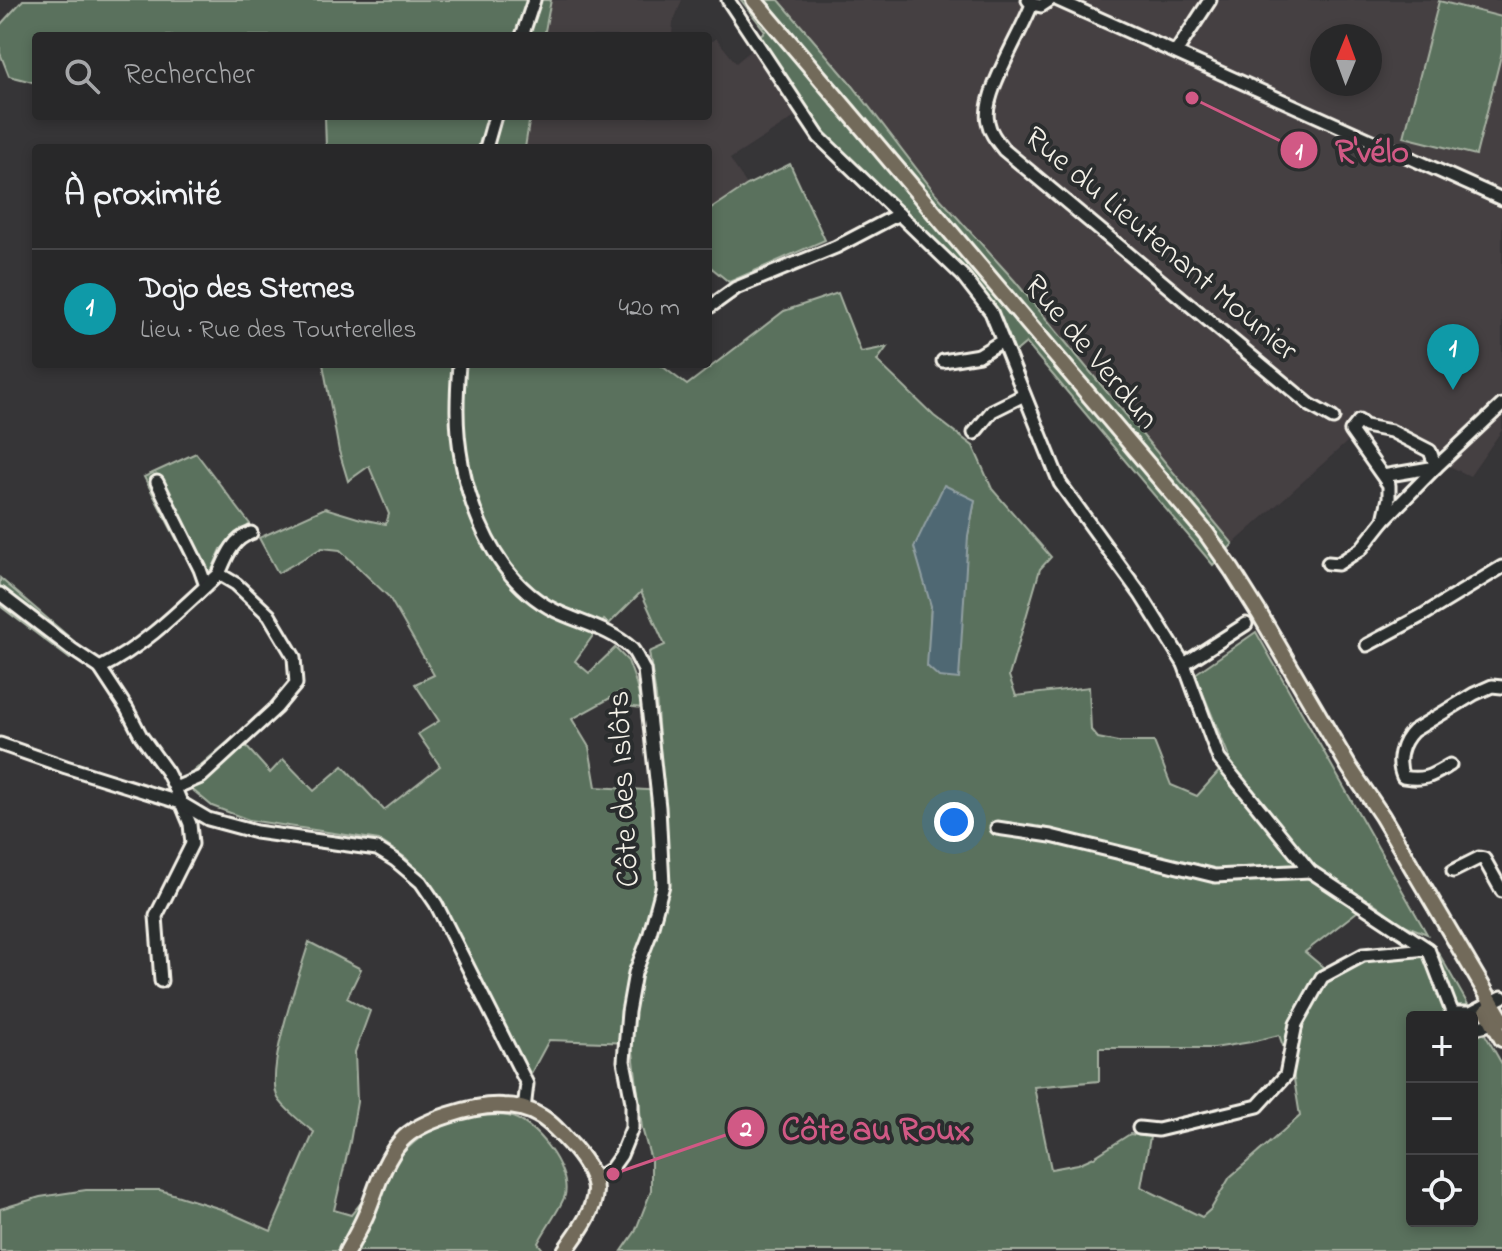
<!DOCTYPE html>
<html lang="fr">
<head>
<meta charset="utf-8">
<style>
  :root { --surface:#282829; --page:#303031; --text:#f1f3f6; --muted:#a5a6a8; --line:#444446; --accent:#bca0f2 }
  body { margin:0; font-family:"Indie Flower",sans-serif; background:var(--page); color:var(--text) }
  .controls { position:absolute; right:24px; bottom:24px; display:grid; overflow:hidden; border-radius:8px; box-shadow:0 4px 12px #0003 }
  .controls button { width:72px; height:72px; display:grid; place-items:center; padding:0; border:0; border-bottom:2px solid var(--line); background:var(--surface); color:var(--text); font:40px sans-serif }
  .compass { position:absolute; left:1310px; top:24px; width:72px; height:72px; border-radius:50%; background:var(--surface); box-shadow:0 4px 12px #0003; rotate:1deg }
  .you { position:absolute; left:954px; top:822px; width:28px; height:28px; margin:-20px; border:6px solid #fff; border-radius:50%; background:#1a73e8; box-shadow:0 0 0 12px #1a73e833 }
  .badge { display:grid; place-items:center; width:52px; height:52px; border-radius:50%; background:var(--accent); color:#fff; font-size:26px; font-weight:700 }
  .pin { position:absolute; translate:-50% -66px; filter:drop-shadow(0 2px 4px #0008) }
  .pin::after { content:''; position:absolute; top:42px; width:28px; height:24px; background:inherit; clip-path:polygon(0 0,100% 0,50% 100%) }
  .list { margin:0; padding:0; list-style:none }
  h2 { display:flex; justify-content:space-between; align-items:center; height:104px; margin:0; padding:0 32px; font-size:34px }
  h2 small { font-size:26px; font-weight:400; color:var(--muted) }
  .list li { display:grid; grid-template-columns:52px 1fr auto; gap:24px; align-items:center; box-sizing:border-box; height:120px; padding:0 32px; border-top:2px solid var(--line) }
  .list b { display:block; font-size:30px; white-space:nowrap }
  .list p { margin:0; font-size:26px; white-space:nowrap; color:var(--muted) }
  .list em { font-size:26px; font-style:normal; color:var(--muted) }
  .icon { flex:none; width:44px; height:44px; fill:none; stroke:currentColor; stroke-width:2; stroke-linecap:round; stroke-linejoin:round }
  .map { position:relative; flex:none; width:1502px; height:1251px; overflow:hidden }
  .search { position:absolute; background:var(--surface); box-shadow:0 4px 12px #0003; left:32px; top:32px; width:680px; height:88px; display:flex; align-items:center; gap:20px; box-sizing:border-box; padding:0 28px; border-radius:8px; color:var(--muted); font-size:30px }
  .panel { position:absolute; background:var(--surface); box-shadow:0 4px 12px #0003; left:32px; top:144px; width:680px; height:224px; border-radius:8px }
  .map>svg:first-child { display:block }
  .built { fill:#453f42; fill-rule:evenodd }
  .green { fill:#5a715d; stroke:#a7b1a2; stroke-width:2; fill-rule:evenodd }
  .water { fill:#4f6873; stroke:#919fa2; stroke-width:2 }
  .lines { fill:none; stroke-linecap:round; stroke-linejoin:round }
  .minor-casing { stroke:#f4f1e8; stroke-width:17 }
  .major-casing { stroke:#f4f1e8; stroke-width:20 }
  .minor { stroke:#2a2d2e; stroke-width:11 }
  .major { stroke:#726b5a; stroke-width:14 }
  .labels { text-anchor:middle; dominant-baseline:central; stroke-width:8; stroke-linejoin:round; paint-order:stroke }
  .street-label { font-size:32px; fill:#f4f1e8; stroke:#2a2d2e }
  .leader { fill:none; stroke:#d15985; stroke-width:3 }
  .callout-dot { fill:#d15985; stroke:#2a2d2e; stroke-width:3 }
  .mark-label { font-size:24px; text-anchor:middle; font-weight:bold; fill:#fff }
  .callout-label { font-size:34px; text-anchor:middle; font-weight:bold; fill:#d15985; stroke:#2a2d2e; stroke-width:8; stroke-linejoin:round; paint-order:stroke }
</style>
</head>
<body>
<div class="map">
<svg width="1502" height="1251" viewBox="0 0 1502 1251">
  <rect width="100%" height="100%" fill="#363537"/>
  <filter id="ink" filterUnits="userSpaceOnUse"><feTurbulence type="fractalNoise" baseFrequency=".0125" numOctaves="2"/><feDisplacementMap in="SourceGraphic" scale="16" xChannelSelector="R" yChannelSelector="G"/><feConvolveMatrix kernelMatrix="1 2 1 2 8 2 1 2 1" color-interpolation-filters="sRGB"/></filter>
  <g filter="url(#ink)">
    <!-- built -->
    <g class="built">
      <polygon points="551,0 682,0 673,23 672,36 544,36"/>
      <path d="M779 0H1502V430L1470 476 1365 426 1233 544 1014 280 936 194 853 86ZM1322 36H1370V84H1322Z"/>
      <polygon points="716,38 736,63 754,48 795,117 730,159 747,185 708,211 708,148 525,148 530,116 708,116 708,44"/>
    </g>
    <!-- green -->
    <g class="green">
      <polygon points="23,0 551,0 544,36 36,36 36,83 9,76 0,53 0,25"/>
      <polygon points="741,0 779,0 853,86 936,194 1014,280 1233,544 1213,565 1026,343 1014,353 1008,333 963,270 920,226 832,143 759,36 765,31"/>
      <polygon points="1439,1 1502,17 1502,52 1476,155 1404,137"/>
      <polygon points="323,116 530,116 525,148 326,148 325,117"/>
      <polygon points="790,164 825,240 729,282 708,265 708,211 747,185"/>
      <path d="M838 293 861 352 887 347 877 361 934 416 973 446 992 489 1051 557 1040 569 1009 676 1016 696 1089 687 1091 730 1098 738 1118 742H1154L1171 785 1197 796 1230 759 1195 674 1256 632 1427 934 1402 924 1371 901 1305 952 1336 978 1370 959 1438 952 1502 1064V1251H622L635 1232 651 1191V1160L642 1128 632 1043 549 1040 529 1077 436 893 406 858 379 840 249 820 212 806 182 781 236 735 270 773 283 759 314 791 343 766 384 810 440 766 418 734 439 721 415 684 434 675 389 597 340 550 322 548 278 573 259 538 325 508 361 519 386 524 389 514 369 466 348 481 339 451 323 364H659L687 385 784 311ZM975 500 968 536 928 666 931 606ZM641 592 665 645 649 652 656 696 663 791 596 787 589 747 572 719 621 692 627 706 642 708 635 680 628 661 615 648 589 673 575 661 604 620 609 624ZM1412 1017H1472V1221H1412ZM1279 1035 1293 1073 1300 1116 1230 1177 1211 1209 1202 1217 1141 1187 1150 1137 1130 1134 1094 1157 1078 1164 1051 1169 1034 1087 1099 1081V1048H1214L1251 1042Z"/>
      <polygon points="196,453 250,524 221,549 211,572 223,581 205,594 144,477"/>
      <polygon points="0,578 83,649 70,659 0,606"/>
      <path d="M309 942 361 969 347 998 370 1011 355 1052 357 1102 350 1142 334 1210 351 1215C378 1183 407 1137 447 1122 459 1117 495 1114 508 1116 534 1120 571 1169 565 1195 562 1206 544 1231 538 1243L544 1251H0V1209L40 1197 86 1190H160L221 1209 271 1231 314 1132C305 1126 283 1107 278 1098 264 1071 300 973 309 942Z"/>
    </g>
    <!-- water -->
    <polygon class="water" points="944,485 975,500 968,536 959,679 939,677 927,666 931,606 914,547"/>
    <g class="lines">
      <defs>
        <g id="minor">
          <polyline points="728,0 819,137 963,276 991,312 1060,483 1141,595 1184,664 1219,759 1310,871 1428,949 1454,1017"/>
          <polyline points="1028,0 1032,4 1041,6 1050,0"/>
          <polyline points="1058,0 1502,199"/>
          <path d="M1032 4C1022 32 981 96 988 122 990 133 997 141 1004 150L1310 405 1333 418"/>
          <polyline points="522,36 534,0"/>
          <polyline points="1176,52 1210,0"/>
          <polyline points="486,148 495,116"/>
          <polyline points="711,306 736,288 836,247 899,214"/>
          <polyline points="943,361 979,355 1002,341"/>
          <path d="M459 364C458 378 457 393 457 407 456 479 486 577 556 611 581 623 611 629 632 649 637 655 640 664 644 670L659 807 663 885 649 937 635 973 628 1012 624 1061 632 1102V1128L621 1155 611 1169 594 1180"/>
          <polyline points="974,433 992,411 1024,395"/>
          <polyline points="1383,476 1436,467 1430,451 1391,431 1365,426 1359,421 1351,431 1389,485 1389,498 1384,520"/>
          <polyline points="157,482 200,569 206,586"/>
          <polyline points="1328,563 1338,564 1361,549 1384,520 1436,467 1502,405"/>
          <path d="M219 574C226 558 232 539 251 533"/>
          <polyline points="0,594 73,650 100,668 127,709 141,736 167,772 175,788 190,824 192,844 156,916 161,981"/>
          <polyline points="1367,645 1423,615 1502,567"/>
          <polyline points="1184,664 1246,624"/>
          <path d="M100 668C145 646 182 608 219 574L236 584 269 615 294 657 296 684 276 708 201 777 175 788"/>
          <polyline points="0,744 66,767 181,803 208,819 256,832 377,849 395,860 421,882 436,904 527,1084 524,1109"/>
          <path d="M1450 765C1431 776 1425 781 1403 777 1396 761 1401 743 1413 731L1474 694 1492 686 1502 687"/>
          <polyline points="997,828 1051,836 1215,876 1310,871"/>
          <polyline points="1453,871 1479,858 1484,859 1502,891"/>
          <polyline points="1451,1013 1471,1013 1502,997"/>
          <polyline points="1472,1029 1498,1022"/>
          <polyline points="1139,1128 1158,1130 1258,1106 1286,1075 1296,1024 1322,977 1363,955 1427,949"/>
        </g>
        <g id="major">
          <polyline points="754,0 1206,533 1232,570 1259,613 1349,767 1382,816 1502,1020"/>
          <polyline points="1487,1011 1502,1039"/>
          <path d="M347 1251C355 1237 363 1223 369 1207 378 1184 384 1161 401 1141 418 1121 476 1104 503 1106 514 1106 528 1109 538 1115 552 1122 563 1137 574 1148 584 1160 595 1175 595 1191 594 1213 577 1233 565 1251"/>
        </g>
      </defs>
      <!-- minor casing -->
      <use href="#minor" class="minor-casing"/>
      <!-- major casing -->
      <use href="#major" class="major-casing"/>
      <!-- minor -->
      <use href="#minor" class="minor"/>
      <!-- major -->
      <use href="#major" class="major"/>
    </g>
  </g>
  <g class="labels">
    <!-- street labels -->
    <g class="street-label">
      <text transform="translate(1160 245) rotate(40)">Rue du Lieutenant Mounier</text>
      <text transform="translate(1090 353) rotate(50)">Rue de Verdun</text>
      <text transform="translate(625 789) rotate(-93)">Côte des Islôts</text>
    </g>
  </g>
  <!-- callouts -->
  <path class="leader" d="M1192 98L1299 150M613 1174L746 1128"/>
  <g class="callout-dot">
    <circle cx="1192" cy="98" r="8"/>
    <circle cx="613" cy="1174" r="8"/>
    <circle cx="1299" cy="150" r="20"/>
    <circle cx="746" cy="1128" r="20"/>
  </g>
  <g class="mark-label">
    <text x="1299" y="159">1</text>
    <text x="746" y="1136">2</text>
  </g>
  <g class="callout-label">
    <text x="1372" y="162">R'vélo</text>
    <text x="876" y="1140">Côte au Roux</text>
  </g>
</svg>
<div class="controls">
<button>+</button>
<button>−</button>
<button><svg class="icon" aria-label="locate" viewBox="0 0 24 24"><circle cx="12" cy="12" r="6"/><path d="M12 2v4M12 18v4M2 12h4M18 12h4"/></svg></button>
</div>
<svg class="compass" viewBox="-18 -18 36 36"><path d="M0-13l5 13h-10z" fill="#e53935"/><path d="M0 13l5-13h-10z" fill="#a5a6a8"/></svg>
<div class="you"></div>
<div class="pin badge" style="left:1453px;top:390px;background:#0f9aa8">1</div>
<div class="search"><svg class="icon" aria-label="search" viewBox="0 0 24 24"><circle cx="10" cy="10" r="6"/><path d="M15 15l6 6"/></svg>Rechercher</div>
<section class="panel">
<h2>À proximité<small></small></h2>
<ul class="list">
<li><span class="badge" style="background:#0f9aa8">1</span><div><b>Dojo des Sternes</b><p>Lieu · Rue des Tourterelles</p></div><em>420 m</em></li>
</ul>
</section>
</div>
</body>
</html>
